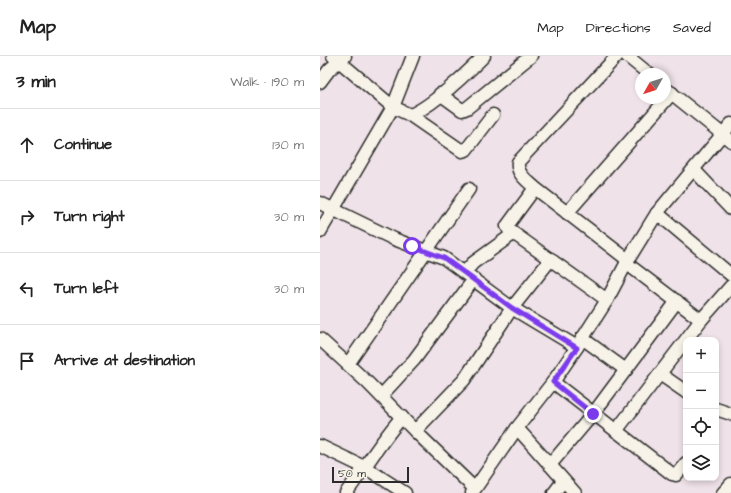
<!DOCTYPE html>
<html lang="en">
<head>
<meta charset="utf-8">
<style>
  :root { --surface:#fff; --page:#f6f6f6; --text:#222; --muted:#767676; --line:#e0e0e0 }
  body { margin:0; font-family:"Architects Daughter",sans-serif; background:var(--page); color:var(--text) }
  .controls { position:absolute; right:12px; bottom:12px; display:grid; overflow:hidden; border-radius:8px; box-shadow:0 2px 6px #0003 }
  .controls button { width:36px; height:36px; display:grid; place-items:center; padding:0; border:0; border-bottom:1px solid var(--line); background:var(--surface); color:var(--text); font:20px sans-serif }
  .compass { position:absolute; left:315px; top:12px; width:36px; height:36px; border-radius:50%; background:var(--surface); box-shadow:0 2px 6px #0003; rotate:231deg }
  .scale { position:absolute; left:12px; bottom:10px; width:77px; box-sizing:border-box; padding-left:4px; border:2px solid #2b2b2b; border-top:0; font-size:11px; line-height:14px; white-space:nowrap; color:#2b2b2b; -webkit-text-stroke:3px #f7f3e8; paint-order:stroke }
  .stop { position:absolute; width:12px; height:12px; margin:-9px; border:3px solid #7c3aed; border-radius:50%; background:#fff }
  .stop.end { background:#7c3aed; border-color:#fff; box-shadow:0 1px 4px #0008 }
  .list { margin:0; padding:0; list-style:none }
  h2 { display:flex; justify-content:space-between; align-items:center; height:52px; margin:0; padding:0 16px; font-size:17px }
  h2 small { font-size:13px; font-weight:400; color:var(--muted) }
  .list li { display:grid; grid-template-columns:26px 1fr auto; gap:12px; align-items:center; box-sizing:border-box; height:72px; padding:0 16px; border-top:1px solid var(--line) }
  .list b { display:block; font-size:15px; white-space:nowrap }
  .list em { font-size:13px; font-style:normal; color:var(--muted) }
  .icon { flex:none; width:22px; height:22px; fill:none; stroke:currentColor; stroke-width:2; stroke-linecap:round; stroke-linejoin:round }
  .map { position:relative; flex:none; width:411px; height:437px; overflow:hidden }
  header { display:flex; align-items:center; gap:24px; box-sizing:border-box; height:56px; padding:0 20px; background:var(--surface); border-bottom:1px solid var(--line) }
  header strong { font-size:19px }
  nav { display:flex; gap:22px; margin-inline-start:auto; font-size:14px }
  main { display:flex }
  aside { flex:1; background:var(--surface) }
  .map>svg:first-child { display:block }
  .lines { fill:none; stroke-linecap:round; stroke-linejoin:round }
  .minor-casing { stroke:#2b2b2b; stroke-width:15 }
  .minor { stroke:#f7f3e8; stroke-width:12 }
  .route { stroke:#7c3aed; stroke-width:5 }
</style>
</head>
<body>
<header>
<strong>Map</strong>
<nav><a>Map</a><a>Directions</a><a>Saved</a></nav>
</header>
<main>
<aside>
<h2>3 min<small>Walk · 190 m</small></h2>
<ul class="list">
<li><svg class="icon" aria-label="ahead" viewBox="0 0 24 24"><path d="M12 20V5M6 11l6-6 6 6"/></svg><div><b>Continue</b></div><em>130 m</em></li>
<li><svg class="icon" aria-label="right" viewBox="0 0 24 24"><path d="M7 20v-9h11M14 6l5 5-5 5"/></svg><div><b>Turn right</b></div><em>30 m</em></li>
<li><svg class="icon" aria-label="left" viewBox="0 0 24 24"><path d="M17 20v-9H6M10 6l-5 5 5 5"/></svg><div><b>Turn left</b></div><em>30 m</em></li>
<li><svg class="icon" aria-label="arrive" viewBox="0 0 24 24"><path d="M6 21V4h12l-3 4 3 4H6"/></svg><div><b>Arrive at destination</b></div></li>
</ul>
</aside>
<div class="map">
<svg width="411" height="437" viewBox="0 0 411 437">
  <rect width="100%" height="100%" fill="#efe2e8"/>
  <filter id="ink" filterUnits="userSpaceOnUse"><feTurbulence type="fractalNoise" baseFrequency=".025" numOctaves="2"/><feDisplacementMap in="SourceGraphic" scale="8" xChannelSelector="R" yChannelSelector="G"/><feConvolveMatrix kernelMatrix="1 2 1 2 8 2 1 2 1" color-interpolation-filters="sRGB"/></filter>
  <g filter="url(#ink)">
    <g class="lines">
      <defs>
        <g id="minor">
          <path d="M13 0 73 51 90 59C111 51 147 17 164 0"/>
          <path d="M297 0 198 106C196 118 208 125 215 132L308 204"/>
          <polyline points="307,0 329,18"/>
          <polyline points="0,26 9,14 25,0"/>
          <polyline points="345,32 411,85"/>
          <polyline points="120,38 142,54 147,52 211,0"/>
          <polyline points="90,59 142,95 146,94 173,59"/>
          <polyline points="374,114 411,153"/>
          <polyline points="215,132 187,170 189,174 287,244"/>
          <polyline points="0,147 74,183 124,202 192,252 257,291"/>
          <polyline points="247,157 352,37"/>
          <polyline points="337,157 411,219"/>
          <polyline points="0,176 73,51 93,0"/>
          <polyline points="306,207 381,264"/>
          <polyline points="145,216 153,207 193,178"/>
          <polyline points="262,282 306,314"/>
          <polyline points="0,283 48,327 95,375 154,432"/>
          <polyline points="28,308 149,133"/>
          <polyline points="340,318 366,336"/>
          <polyline points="233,326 352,418 356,419 366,407"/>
          <polyline points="61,340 94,304 154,223"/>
          <polyline points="396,353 411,358"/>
          <polyline points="197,372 255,437"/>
          <polyline points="95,375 144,324 192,252 231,203"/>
          <polyline points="296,375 381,264 411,230"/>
          <polyline points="0,390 46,412 85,437"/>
          <polyline points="230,409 273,358 357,245"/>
          <path d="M26 437C45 412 61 385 82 361"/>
          <polyline points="152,437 197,372 233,326 257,291 287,244 308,204 337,157 411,68"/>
          <polyline points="234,437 243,425"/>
          <polyline points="403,437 411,428"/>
        </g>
      </defs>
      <!-- minor casing -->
      <use href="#minor" class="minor-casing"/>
      <!-- minor -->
      <use href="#minor" class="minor"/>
    </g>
  </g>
  <g class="lines" filter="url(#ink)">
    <!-- route -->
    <polyline class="route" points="92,190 124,202 192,252 257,292 233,326 273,358"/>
  </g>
</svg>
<div class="controls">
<button>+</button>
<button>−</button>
<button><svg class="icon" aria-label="locate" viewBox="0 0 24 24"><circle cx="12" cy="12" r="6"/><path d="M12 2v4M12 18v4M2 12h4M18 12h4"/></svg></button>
<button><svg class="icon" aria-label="layers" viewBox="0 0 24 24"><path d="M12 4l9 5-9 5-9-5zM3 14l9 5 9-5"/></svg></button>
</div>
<svg class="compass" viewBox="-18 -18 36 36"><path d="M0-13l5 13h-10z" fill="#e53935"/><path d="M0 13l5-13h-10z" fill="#767676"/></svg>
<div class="scale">50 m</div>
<div class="stop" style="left:92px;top:190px"></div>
<div class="stop end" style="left:273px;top:358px"></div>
</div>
</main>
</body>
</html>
